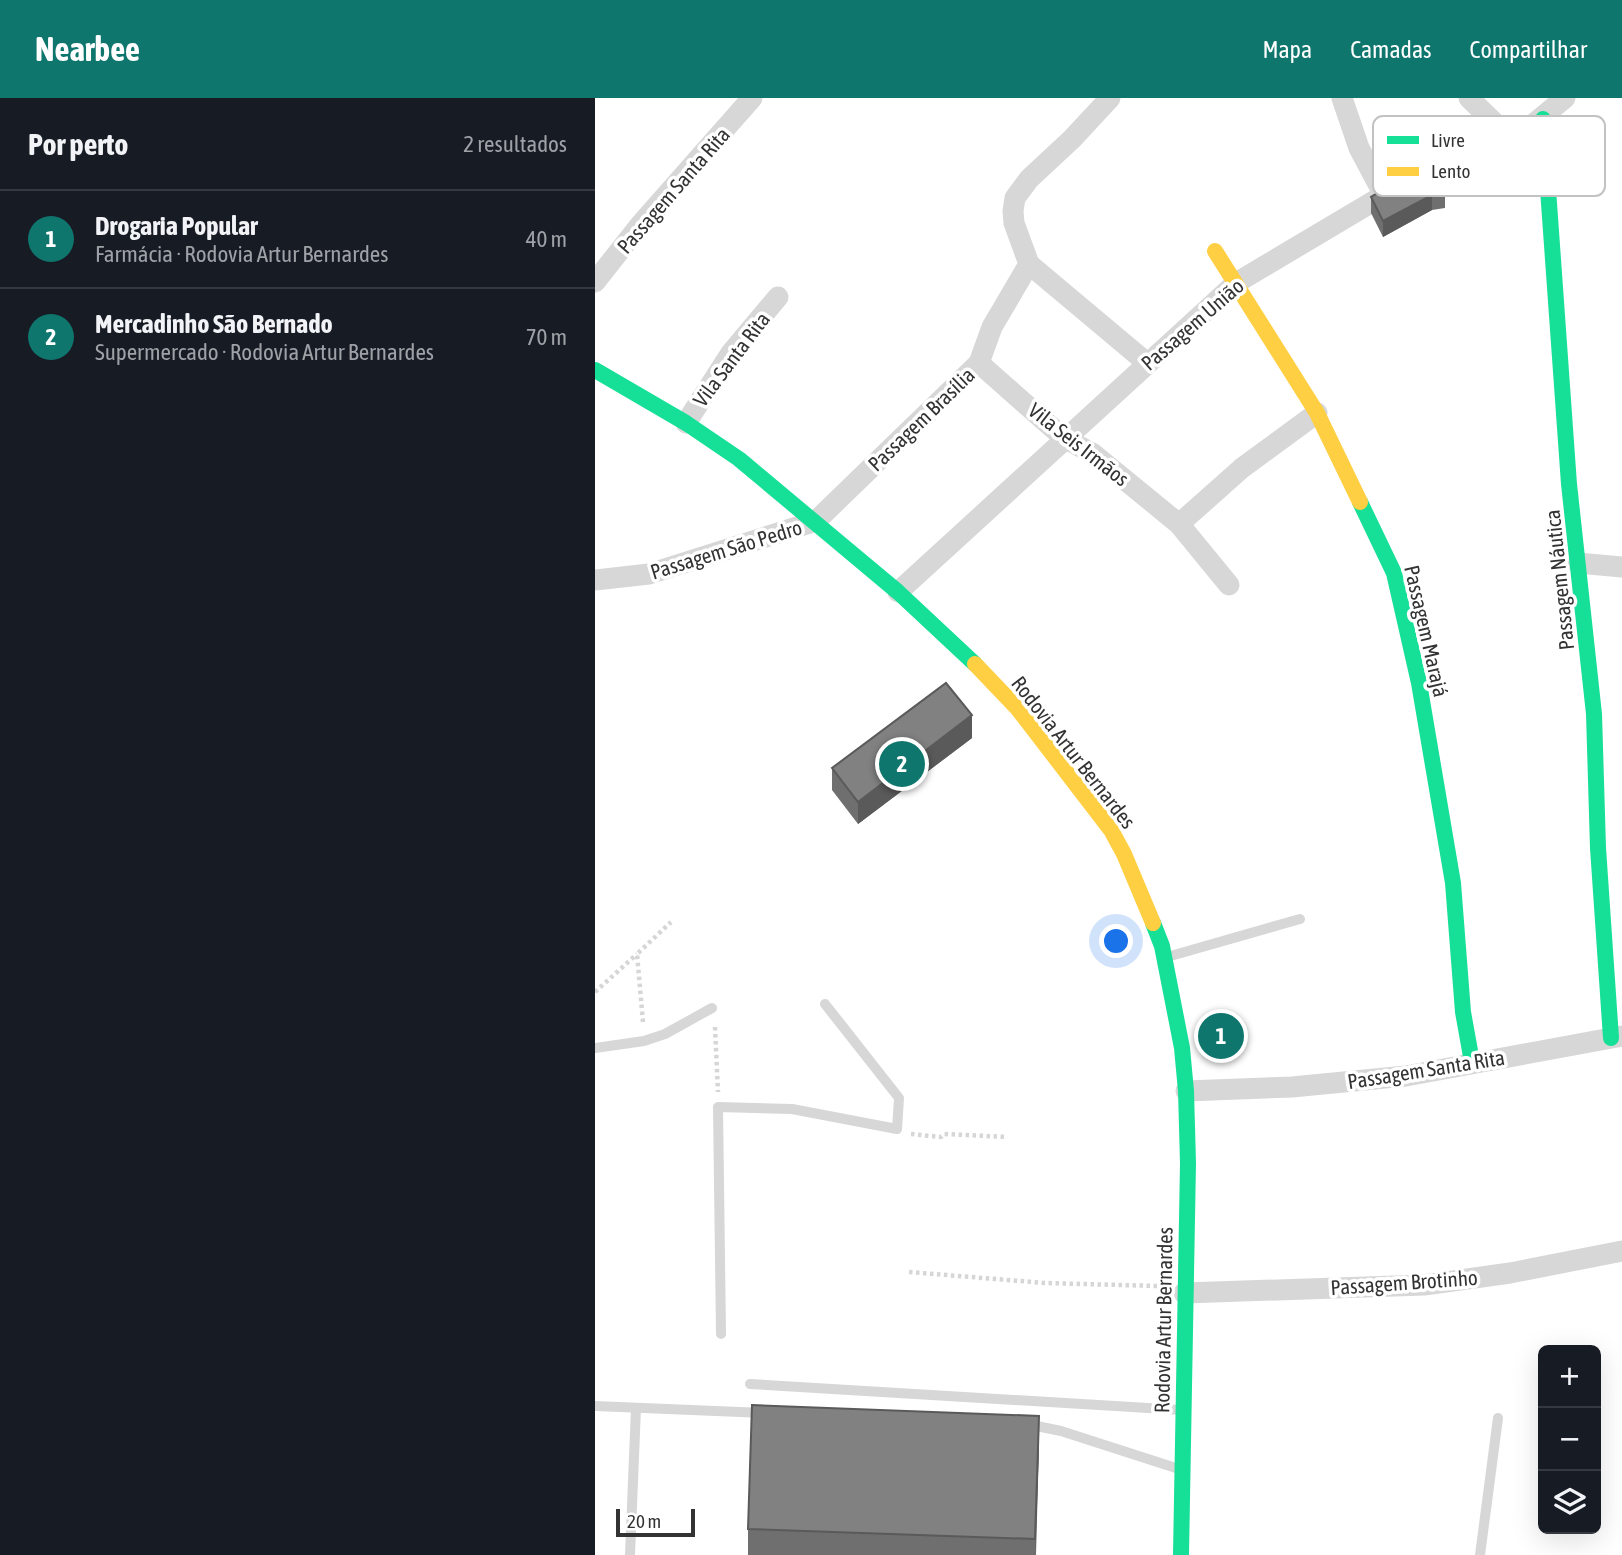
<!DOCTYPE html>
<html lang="pt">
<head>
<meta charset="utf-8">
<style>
  :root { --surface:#171b24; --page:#20242c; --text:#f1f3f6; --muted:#9ea1a6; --line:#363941; --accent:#0f766e }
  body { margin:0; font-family:"Asap Condensed",sans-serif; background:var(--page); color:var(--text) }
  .controls { position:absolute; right:21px; bottom:21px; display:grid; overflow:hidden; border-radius:10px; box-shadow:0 7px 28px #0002 }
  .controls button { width:63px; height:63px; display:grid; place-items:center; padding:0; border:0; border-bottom:2px solid var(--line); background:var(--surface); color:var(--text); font:35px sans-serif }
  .scale { position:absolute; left:21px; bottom:18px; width:79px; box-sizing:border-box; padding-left:7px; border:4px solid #333; border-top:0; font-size:19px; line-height:24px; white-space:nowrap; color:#333; -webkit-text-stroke:5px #fff; paint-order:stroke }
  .you { position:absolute; left:522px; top:844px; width:24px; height:24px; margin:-18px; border:5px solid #fff; border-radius:50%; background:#1a73e8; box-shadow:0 0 0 10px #1a73e833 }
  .badge { display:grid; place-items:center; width:46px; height:46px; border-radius:50%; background:var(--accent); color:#fff; font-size:23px; font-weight:700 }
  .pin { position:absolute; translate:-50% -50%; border:4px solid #fff; box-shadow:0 2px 7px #0006 }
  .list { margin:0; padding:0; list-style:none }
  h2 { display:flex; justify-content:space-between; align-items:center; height:91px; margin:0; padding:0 28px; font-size:30px }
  h2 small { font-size:23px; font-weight:400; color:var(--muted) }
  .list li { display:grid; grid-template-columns:46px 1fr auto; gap:21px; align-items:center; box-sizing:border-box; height:98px; padding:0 28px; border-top:2px solid var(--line) }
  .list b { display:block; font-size:26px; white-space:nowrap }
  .list p { margin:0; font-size:23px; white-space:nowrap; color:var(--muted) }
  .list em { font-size:23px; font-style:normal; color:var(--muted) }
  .icon { flex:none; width:38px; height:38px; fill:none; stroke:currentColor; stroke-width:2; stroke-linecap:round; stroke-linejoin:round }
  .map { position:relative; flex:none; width:1027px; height:1457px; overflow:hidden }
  header { display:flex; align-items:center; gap:42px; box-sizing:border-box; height:98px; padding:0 35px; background:var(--accent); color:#fff }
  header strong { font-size:33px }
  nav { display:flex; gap:38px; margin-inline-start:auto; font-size:24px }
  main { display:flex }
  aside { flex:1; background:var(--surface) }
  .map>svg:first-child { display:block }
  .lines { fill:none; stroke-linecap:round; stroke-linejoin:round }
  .path { stroke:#d6d6d6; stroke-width:4.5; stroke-dasharray:3.5 3.5; stroke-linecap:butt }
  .lane { stroke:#d7d7d7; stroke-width:10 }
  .street { stroke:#d7d7d7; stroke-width:21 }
  .fast { stroke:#16e098; stroke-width:16 }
  .slow { stroke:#ffcf43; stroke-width:16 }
  .wall { fill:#6f6f6f }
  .shaded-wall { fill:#5a5a5a }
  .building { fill:#818181; stroke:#5a5a5a; stroke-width:2 }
  .labels { text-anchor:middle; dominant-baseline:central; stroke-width:7; stroke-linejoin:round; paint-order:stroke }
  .street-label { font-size:21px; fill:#333; stroke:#fff }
  .key { fill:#fff; stroke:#c2c2c2; stroke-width:2 }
  .key-label { font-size:19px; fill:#333 }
</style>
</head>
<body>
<header>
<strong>Nearbee</strong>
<nav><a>Mapa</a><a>Camadas</a><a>Compartilhar</a></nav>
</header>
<main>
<aside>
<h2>Por perto<small>2 resultados</small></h2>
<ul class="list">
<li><span class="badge">1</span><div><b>Drogaria Popular</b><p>Farmácia · Rodovia Artur Bernardes</p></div><em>40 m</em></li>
<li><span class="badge">2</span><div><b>Mercadinho São Bernado</b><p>Supermercado · Rodovia Artur Bernardes</p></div><em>70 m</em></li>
</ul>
</aside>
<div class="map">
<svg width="1027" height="1457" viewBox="0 0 1027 1457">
  <rect width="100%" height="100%" fill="#fff"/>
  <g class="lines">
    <!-- path -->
    <g class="path">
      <polyline points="0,894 42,856"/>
      <polyline points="48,924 42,856 76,824"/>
      <polyline points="120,929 123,994"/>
      <polyline points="316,1036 346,1039 349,1036 412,1039"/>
      <polyline points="314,1174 450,1185 563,1188"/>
    </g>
    <!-- lane -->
    <g class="lane">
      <polyline points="572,859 705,821"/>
      <polyline points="0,950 49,943 70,936 117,910"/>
      <polyline points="126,1236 123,1009 197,1011 302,1031 304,1000 230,906"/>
      <polyline points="155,1286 586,1312"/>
      <polyline points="0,1308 171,1315"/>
      <polyline points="432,1326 466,1333 584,1371"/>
      <polyline points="35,1457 41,1310"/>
      <polyline points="885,1457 903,1320"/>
    </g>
    <!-- street -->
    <g class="street">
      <polyline points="747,0 764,50 789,97"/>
      <polyline points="874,0 914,39"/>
      <polyline points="434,166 552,265"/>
      <polyline points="0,184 45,127 157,0"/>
      <polyline points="384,265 469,340 497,355 584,426 634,487"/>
      <polyline points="91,325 136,255 183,199"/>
      <polyline points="584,426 647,370 722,315"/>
      <polyline points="983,465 1027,469"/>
      <polyline points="0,482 54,476 221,423 384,265 397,229 434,166 419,125 418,113 420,100 434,81 477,41 515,0"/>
      <polyline points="303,494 641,185 789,97 888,46 930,33 970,0"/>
      <polyline points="591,993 697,989 811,978 1027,938"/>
      <polyline points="589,1195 829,1187 915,1175 1027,1153"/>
    </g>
    <!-- fast -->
    <g class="fast">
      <polyline points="948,21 974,386 999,616 1003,750 1016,940"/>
      <polyline points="0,272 91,325 144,361 303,494 380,566"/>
      <polyline points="765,404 799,475 824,585 858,785 868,914 877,964"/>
      <polyline points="558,825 567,848 587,950 591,993 593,1065 586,1457"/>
    </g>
    <!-- slow -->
    <g class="slow">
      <polyline points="620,153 722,315 765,404"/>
      <polyline points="380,566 423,611 516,732 529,756 558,825"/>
    </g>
  </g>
  <!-- wall -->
  <g class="wall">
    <polygon points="850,94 850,110 837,112 788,139 776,115 776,99"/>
    <polygon points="377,640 263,726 237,692 237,670"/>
    <polygon points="444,1347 441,1457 153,1457 153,1431"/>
  </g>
  <!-- shaded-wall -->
  <g class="shaded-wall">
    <polygon points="837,97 837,112 788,139 788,123"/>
    <polygon points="377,617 377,640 263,726 263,704"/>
    <polygon points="444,1318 444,1347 440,1457 440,1441"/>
  </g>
  <!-- building -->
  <g class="building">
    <polygon points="840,61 850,94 837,97 788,123 776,99"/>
    <polygon points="351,585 377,617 263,704 237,670"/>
    <polygon points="157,1307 444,1318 440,1441 153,1431"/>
  </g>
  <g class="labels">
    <!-- street labels -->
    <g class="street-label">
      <text transform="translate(78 92) rotate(-49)">Passagem Santa Rita</text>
      <text transform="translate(597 226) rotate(-41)">Passagem União</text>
      <text transform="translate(136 261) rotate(-53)">Vila Santa Rita</text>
      <text transform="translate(326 321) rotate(-44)">Passagem Brasília</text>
      <text transform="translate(484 346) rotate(38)">Vila Seis Irmãos</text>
      <text transform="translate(131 451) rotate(-17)">Passagem São Pedro</text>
      <text transform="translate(964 482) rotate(-96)">Passagem Náutica</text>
      <text transform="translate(832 533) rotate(77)">Passagem Marajá</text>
      <text transform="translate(479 654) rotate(52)">Rodovia Artur Bernardes</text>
      <text transform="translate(831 971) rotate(-9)">Passagem Santa Rita</text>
      <text transform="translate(809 1184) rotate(-4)">Passagem Brotinho</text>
      <text transform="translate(568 1222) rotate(-89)">Rodovia Artur Bernardes</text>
    </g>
  </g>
  <!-- legend -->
  <rect x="778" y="18" width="232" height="80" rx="10" class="key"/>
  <rect x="792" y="38" width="32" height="8" fill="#16e098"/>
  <rect x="792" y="69" width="32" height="9" fill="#ffcf43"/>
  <g class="key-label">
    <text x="836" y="49">Livre</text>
    <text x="836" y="80">Lento</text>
  </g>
</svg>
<div class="controls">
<button>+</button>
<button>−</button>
<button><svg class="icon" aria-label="layers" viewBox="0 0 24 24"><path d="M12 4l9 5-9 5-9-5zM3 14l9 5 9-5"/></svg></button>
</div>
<div class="scale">20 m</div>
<div class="you"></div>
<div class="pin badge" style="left:626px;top:938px">1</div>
<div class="pin badge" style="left:307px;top:666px">2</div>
</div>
</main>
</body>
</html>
